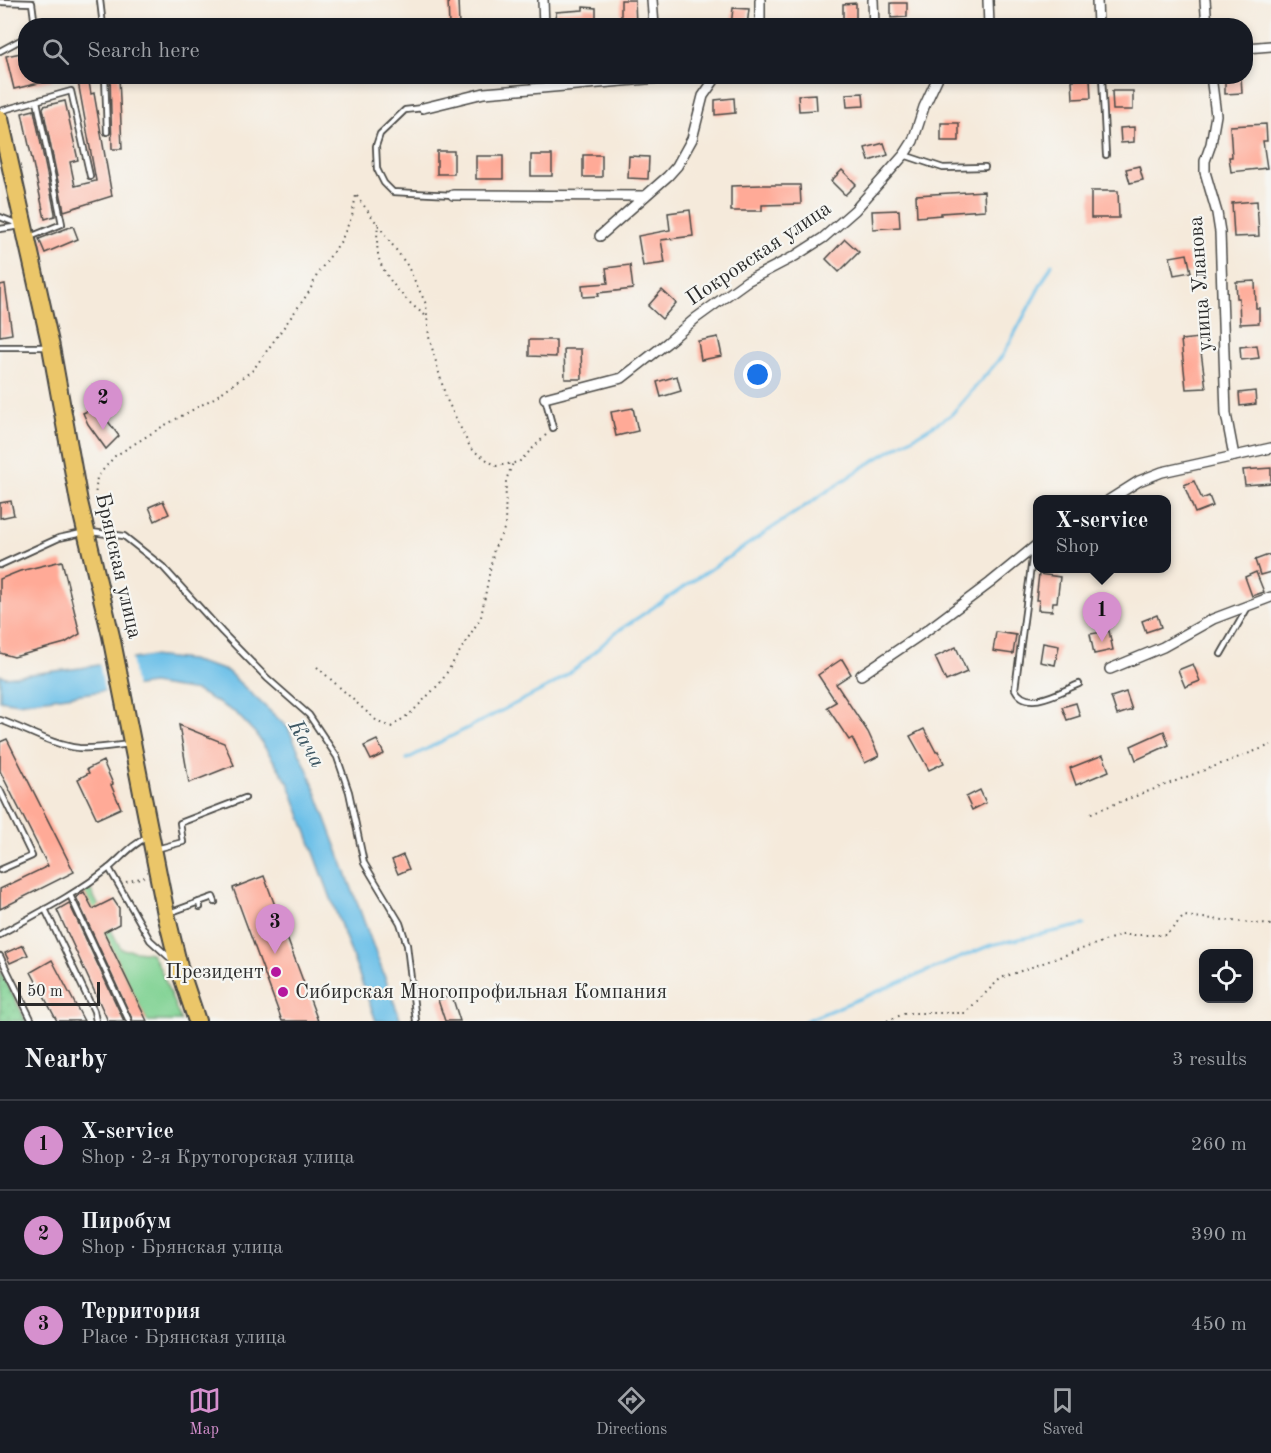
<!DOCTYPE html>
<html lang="en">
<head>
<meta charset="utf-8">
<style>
  :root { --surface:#171b24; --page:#242831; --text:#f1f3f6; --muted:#9ea1a6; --line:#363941; --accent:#d690ce }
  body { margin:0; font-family:"Old Standard TT",serif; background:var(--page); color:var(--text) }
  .controls { position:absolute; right:18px; bottom:18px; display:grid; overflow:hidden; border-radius:12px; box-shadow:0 3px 9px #0003 }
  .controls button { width:54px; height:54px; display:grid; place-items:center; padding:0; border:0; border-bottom:2px solid var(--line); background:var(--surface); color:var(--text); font:30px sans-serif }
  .scale { position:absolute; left:18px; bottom:15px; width:82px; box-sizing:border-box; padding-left:6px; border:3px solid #2b2b2b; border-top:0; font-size:16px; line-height:21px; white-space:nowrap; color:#2b2b2b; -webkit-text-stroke:4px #f6f6f2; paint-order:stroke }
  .you { position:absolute; left:758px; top:375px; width:21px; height:21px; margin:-15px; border:4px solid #fff; border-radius:50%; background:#1a73e8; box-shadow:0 0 0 9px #1a73e833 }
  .badge { display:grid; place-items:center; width:39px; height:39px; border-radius:50%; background:var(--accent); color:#111; font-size:20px; font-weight:700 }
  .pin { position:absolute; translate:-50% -50px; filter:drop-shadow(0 2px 3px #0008) }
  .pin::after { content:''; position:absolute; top:32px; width:21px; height:18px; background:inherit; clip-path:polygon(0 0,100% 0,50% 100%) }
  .popup { position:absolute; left:1033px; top:495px; width:138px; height:78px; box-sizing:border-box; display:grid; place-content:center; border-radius:12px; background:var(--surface); filter:drop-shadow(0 2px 4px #0005); font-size:20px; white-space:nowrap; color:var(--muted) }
  .popup b { font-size:22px; color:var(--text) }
  .popup::after { content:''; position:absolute; left:50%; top:100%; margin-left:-12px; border:12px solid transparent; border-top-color:var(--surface) }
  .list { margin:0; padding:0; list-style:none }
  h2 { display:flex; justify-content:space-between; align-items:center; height:78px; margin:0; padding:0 24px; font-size:26px }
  h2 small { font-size:20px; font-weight:400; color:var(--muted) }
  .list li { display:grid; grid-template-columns:39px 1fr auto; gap:18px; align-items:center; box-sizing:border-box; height:90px; padding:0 24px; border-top:2px solid var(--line) }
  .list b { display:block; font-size:22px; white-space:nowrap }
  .list p { margin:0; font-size:20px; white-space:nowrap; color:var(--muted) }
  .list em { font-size:20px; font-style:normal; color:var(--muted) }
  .icon { flex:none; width:33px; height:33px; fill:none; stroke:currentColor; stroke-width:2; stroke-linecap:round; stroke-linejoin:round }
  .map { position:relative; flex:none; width:1271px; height:1021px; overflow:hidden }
  .search { position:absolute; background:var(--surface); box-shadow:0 3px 9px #0003; left:18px; right:18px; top:18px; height:66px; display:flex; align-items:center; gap:15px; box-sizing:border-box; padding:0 21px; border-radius:24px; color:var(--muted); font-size:22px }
  .sheet { height:348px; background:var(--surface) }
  nav { display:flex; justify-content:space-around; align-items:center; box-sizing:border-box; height:84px; border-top:2px solid var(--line); background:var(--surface); font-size:16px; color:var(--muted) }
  nav a { display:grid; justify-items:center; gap:3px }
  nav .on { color:var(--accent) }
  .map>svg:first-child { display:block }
  .grass { fill:#80d293; stroke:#567e5f; stroke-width:1.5 }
  .park { fill:url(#park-dots); stroke:#567e5f; stroke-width:1.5 }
  .water { fill:#6cc0e8; stroke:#4c768a; stroke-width:1.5 }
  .pier { fill:#f5eadb }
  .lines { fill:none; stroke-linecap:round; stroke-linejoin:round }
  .stream { stroke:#6cc0e8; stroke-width:3 }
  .building { fill:#ffaa97 }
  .service-casing { stroke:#494845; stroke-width:8 }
  .minor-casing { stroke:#494845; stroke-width:12 }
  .trunk-casing { stroke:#494845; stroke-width:20 }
  .path { stroke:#494845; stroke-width:2; stroke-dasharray:1.5 4.5; stroke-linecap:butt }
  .service { stroke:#fff; stroke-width:4.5 }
  .minor { stroke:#fff; stroke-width:9 }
  .trunk { stroke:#ebc669; stroke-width:16 }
  .poi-dot { fill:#b5179e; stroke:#f6f6f2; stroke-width:2 }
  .labels { text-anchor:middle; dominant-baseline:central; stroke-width:4.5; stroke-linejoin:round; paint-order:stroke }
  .street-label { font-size:21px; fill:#2b2b2b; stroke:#f6f6f2 }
  .poi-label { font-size:21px; fill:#2b2b2b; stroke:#f6f6f2; text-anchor:end }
  .water-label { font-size:22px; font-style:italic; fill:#3e5864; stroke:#f6f6f2 }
</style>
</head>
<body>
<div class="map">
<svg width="1271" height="1021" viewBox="0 0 1271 1021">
  <defs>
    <pattern id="park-dots" width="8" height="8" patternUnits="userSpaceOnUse" patternTransform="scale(1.5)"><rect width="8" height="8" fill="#80d293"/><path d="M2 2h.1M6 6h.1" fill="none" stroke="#6fb47f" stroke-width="1.8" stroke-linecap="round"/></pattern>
  </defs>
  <rect width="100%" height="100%" fill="#f6f6f2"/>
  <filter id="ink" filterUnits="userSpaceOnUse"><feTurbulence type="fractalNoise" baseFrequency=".0167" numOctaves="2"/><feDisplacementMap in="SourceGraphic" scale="12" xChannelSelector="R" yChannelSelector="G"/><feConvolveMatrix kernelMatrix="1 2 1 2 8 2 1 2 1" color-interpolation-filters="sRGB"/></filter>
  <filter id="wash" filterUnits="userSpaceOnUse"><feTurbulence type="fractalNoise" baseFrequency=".008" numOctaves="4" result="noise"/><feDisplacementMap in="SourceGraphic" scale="24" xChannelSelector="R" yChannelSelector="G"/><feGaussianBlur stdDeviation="1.35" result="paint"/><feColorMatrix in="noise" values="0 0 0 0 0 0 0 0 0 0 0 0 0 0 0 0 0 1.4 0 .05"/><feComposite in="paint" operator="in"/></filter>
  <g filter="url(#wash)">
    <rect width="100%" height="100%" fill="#f5eadb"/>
    <!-- grass -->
    <polygon class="grass" points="90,889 121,949 151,953 160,968 181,1021 147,1021 84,892"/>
    <!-- park -->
    <polygon class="park" points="0,970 26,1021 0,1021"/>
    <!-- water -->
    <polygon class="water" points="151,656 190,660 227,671 288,728 309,773 401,1021 376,1021 289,784 256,734 236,713 197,691 152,684 18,703 0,700 0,675 6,677 81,668"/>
    <!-- pier -->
    <polygon class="pier" points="131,656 136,690 105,694 99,662"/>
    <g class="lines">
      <!-- stream -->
      <g class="stream">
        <polyline points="407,759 552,685 579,666 615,633 868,464 951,415 1003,355 1052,264"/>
        <polyline points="805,1021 991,945 1084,925"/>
      </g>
    </g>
    <g id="blocks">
      <!-- building -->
      <g class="building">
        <polygon points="448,0 458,0 459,26 449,26"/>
        <polygon points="621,0 635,0 636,26 621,26"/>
        <polygon points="856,3 856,21 843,21 843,4"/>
        <polygon points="891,3 907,3 907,17 891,18"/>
        <polygon points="583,7 596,8 596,21 572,20 573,26 557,26 556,12 583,10"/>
        <polygon points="733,8 749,9 747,26 731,26"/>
        <polygon points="26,52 26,76 52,76 52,80 14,89 6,56"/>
        <polygon points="77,76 88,76 91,94 94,93 112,196 64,211 43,108 44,106 65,101 78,160 70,162 75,186 96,181"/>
        <polygon points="110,76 119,76 122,149 112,149"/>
        <polygon points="1225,76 1241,76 1242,93 1225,94"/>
        <polygon points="1090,79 1091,98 1073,99 1072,80"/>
        <polygon points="1112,91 1133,91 1133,110 1113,110"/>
        <polygon points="863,93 864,106 847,107 846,94"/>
        <polygon points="816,94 817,110 799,111 798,95"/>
        <polygon points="734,98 735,113 715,115 715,100"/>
        <polygon points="34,110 55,213 55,216 45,219 22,113"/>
        <rect x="941" y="123" width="18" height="18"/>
        <polygon points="1266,124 1267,141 1263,141 1267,168 1231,172 1229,157 1232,157 1230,126"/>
        <polygon points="1134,127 1134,142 1121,143 1120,128"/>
        <polygon points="884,143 888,155 869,161 865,148"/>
        <rect x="437" y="151" width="17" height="23"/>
        <rect x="531" y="155" width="21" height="21"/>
        <rect x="583" y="155" width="19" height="22"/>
        <rect x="476" y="156" width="27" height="23"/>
        <polygon points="629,156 649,157 648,179 628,178"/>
        <polygon points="1139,166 1143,180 1130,183 1126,169"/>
        <polygon points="842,170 856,184 845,195 831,181"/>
        <polygon points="762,185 800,185 801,204 762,205 762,211 731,211 731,186"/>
        <polygon points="984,191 985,210 941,213 941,215 917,217 916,195"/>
        <polygon points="1091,191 1118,191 1119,218 1091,218"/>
        <polygon points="1257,201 1259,236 1234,237 1232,203"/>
        <polygon points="690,210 693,236 661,240 665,263 643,266 638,236 670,230 668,213"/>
        <polygon points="899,210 900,227 873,229 872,211"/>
        <polygon points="73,226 78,239 45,253 39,239"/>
        <polygon points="845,239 859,252 839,272 826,259"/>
        <polygon points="1187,254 1191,272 1174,275 1170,257"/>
        <polygon points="630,265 633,289 598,293 599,296 583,297 582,285 608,283 606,268"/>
        <polygon points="1255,281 1256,308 1259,308 1259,323 1240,324 1239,298 1237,298 1236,282"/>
        <polygon points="5,284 12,334 0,336 0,285"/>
        <polygon points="662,290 676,303 662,319 648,306"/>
        <polygon points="718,337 722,356 701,360 698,341"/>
        <polygon points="1199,338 1206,388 1186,389 1181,340"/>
        <polygon points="529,340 556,340 556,357 529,356"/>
        <polygon points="1257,345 1259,358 1241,360 1240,347"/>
        <polygon points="564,349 581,349 582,379 565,379"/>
        <polygon points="677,376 681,391 661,397 657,382"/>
        <polygon points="1255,391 1256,404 1240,406 1239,393"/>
        <polygon points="97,407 119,436 106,449 88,424 83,413"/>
        <polygon points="633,408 638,431 616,436 611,412"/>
        <polygon points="1271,468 1271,483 1245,485 1243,470"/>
        <polygon points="1194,481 1202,499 1209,496 1213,506 1195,513 1184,485"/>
        <polygon points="11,501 14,515 0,518 0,503"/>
        <polygon points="163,501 169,514 155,521 149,507"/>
        <polygon points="1271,554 1271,572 1260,575 1255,560"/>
        <polygon points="62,561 80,634 65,643 14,657 0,653 0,579 20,571"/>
        <polygon points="1256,572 1264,592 1252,596 1245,577"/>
        <polygon points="1039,574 1060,577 1057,602 1053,602 1052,611 1038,610 1039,600 1036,600"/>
        <polygon points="1157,615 1161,627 1146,632 1142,621"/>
        <polygon points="1109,631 1113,650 1094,654 1090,634"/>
        <polygon points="996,632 1016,635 1013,654 993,651"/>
        <polygon points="1043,643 1059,646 1055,665 1040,662"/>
        <polygon points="956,647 967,672 946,681 935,657"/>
        <polygon points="842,659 851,674 836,684 868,732 879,756 865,763 852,738 849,740 827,707 836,702 818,675"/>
        <polygon points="1193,664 1200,681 1185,687 1178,670"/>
        <polygon points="1126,692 1132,710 1117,715 1111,697"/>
        <polygon points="1076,703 1080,716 1067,720 1062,707"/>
        <polygon points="179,725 224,743 234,765 189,783"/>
        <polygon points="924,729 936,752 938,751 944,763 929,770 910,736"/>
        <polygon points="1164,731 1169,745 1136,760 1131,746"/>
        <polygon points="7,739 74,872 0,909 0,889 48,866 0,771 0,742"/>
        <polygon points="377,740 384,754 371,760 364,746"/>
        <polygon points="1103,755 1109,771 1076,785 1070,768"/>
        <polygon points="103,761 113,784 111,785 121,808 97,819 78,779 89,773 87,769"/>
        <polygon points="980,790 986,803 972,810 966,797"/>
        <polygon points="403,855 409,869 398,874 392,860"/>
        <polygon points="264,876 318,1021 282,1021 233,888"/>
        <polygon points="84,892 93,909 113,899 119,908 119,924 104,932 147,1021 133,1021 77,899 76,897"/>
        <polygon points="69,903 124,1021 108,1021 57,910"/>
        <polygon points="23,945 28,955 10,963 5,953"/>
        <polygon points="52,960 84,1021 57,1021 31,972"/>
        <polygon points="452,996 460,1021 445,1021 438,1000"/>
      </g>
    </g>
  </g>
  <g filter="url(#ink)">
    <use href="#blocks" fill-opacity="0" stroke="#494845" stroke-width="1.5"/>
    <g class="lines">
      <defs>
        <g id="service">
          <polyline points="100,0 103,26"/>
          <polyline points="0,2 32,3 35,26"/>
          <polyline points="0,51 26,37"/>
          <polyline points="105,76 107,132"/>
          <polyline points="1102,76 1106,155"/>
          <polyline points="423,108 405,110 380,134 376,146 377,169 384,183 393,192 453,195"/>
          <polyline points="0,111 71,91 90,176"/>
          <polyline points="904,155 943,168 985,167"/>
          <polyline points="0,217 18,224"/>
          <polyline points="0,229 21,226"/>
          <polyline points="30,237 62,224 37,101"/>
          <polyline points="0,347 48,347"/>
          <polyline points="545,398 553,428"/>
          <polyline points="91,532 124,536 163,567 222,632 267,678 309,715 337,757 349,792 364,863 400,923 407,945 416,1021"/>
          <path d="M1033 551 1015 689C1027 713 1061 691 1079 684"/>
          <polyline points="0,565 59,538 82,533"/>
          <polyline points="1221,654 1248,607"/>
          <path d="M0 720C26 729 52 745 79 748 96 749 113 746 130 744"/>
          <polyline points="0,790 32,856 0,870"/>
          <polyline points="156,849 183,842 180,823 245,798"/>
          <polyline points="109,868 150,940 171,959"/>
          <polyline points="70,895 129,1021"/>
          <polyline points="199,902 213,897 215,902"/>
          <polyline points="45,909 94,1011 96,1021"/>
          <polyline points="169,913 199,902 200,907"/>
          <path d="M0 935 2 933C38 913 76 894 109 868 122 857 132 844 148 837"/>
          <polyline points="0,956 32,1021"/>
        </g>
        <g id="minor">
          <polyline points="543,0 544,26"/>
          <polyline points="652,0 654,26"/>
          <polyline points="873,0 874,26"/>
          <polyline points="988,0 989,26"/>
          <polyline points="1097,0 1098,26"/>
          <polyline points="1205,0 1207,26"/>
          <polyline points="760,26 760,0"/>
          <polyline points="1246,48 1271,46"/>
          <polyline points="1211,76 1216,115 1211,144 1205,161 1205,172 1217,213 1220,232 1226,414 1234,456"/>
          <polyline points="423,108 484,93 681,76"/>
          <polyline points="453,195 645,196"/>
          <polyline points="600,236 668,176 677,166 692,139 703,96 717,76"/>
          <polyline points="545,398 622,378 667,343 696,318 747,281 795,256 823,238 855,210 904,155 913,141 924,107 938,77"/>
          <polyline points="1109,500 1139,481 1162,472 1271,448"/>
          <polyline points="1110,669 1163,647 1213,619 1271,597"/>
          <polyline points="861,675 926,631 990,583 1038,544"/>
        </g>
        <polyline id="trunk" points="0,119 51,347 79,502 111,636 166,914 179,967 197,1021"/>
      </defs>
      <!-- service casing -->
      <use href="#service" class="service-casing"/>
      <!-- minor casing -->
      <use href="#minor" class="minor-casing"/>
      <!-- trunk casing -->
      <use href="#trunk" class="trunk-casing"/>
      <!-- path -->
      <g class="path">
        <polyline points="357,196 407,265 426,304 429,337 446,398 471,449 496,466 519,462 549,432"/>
        <path d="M378 223C377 235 376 250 380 262 389 283 408 303 426 316"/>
        <polyline points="95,498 97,477 115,456 160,428 214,398 253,370 309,292 318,273 341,241 352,216 356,195"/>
        <polyline points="317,667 378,722 391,727 412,712 441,682 481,617 494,549 505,527 506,480 513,463"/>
        <polyline points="1091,813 1271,745"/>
        <polyline points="126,882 144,877"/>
        <polyline points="887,1021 906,1013 965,1013 1001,978 1121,935 1166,935 1184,916 1271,925"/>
      </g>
      <!-- service -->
      <use href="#service" class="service"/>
      <!-- minor -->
      <use href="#minor" class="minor"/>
      <!-- trunk -->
      <use href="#trunk" class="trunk"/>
    </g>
  </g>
  <!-- markers -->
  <g class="poi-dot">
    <circle cx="276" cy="972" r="6"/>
    <circle cx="283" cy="992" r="6"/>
  </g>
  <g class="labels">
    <!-- street labels -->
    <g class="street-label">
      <text transform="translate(759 254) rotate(-34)">Покровская улица</text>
      <text transform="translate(1201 284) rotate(-94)">улица Уланова</text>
      <text transform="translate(118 566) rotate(77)">Брянская улица</text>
    </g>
    <!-- poi labels -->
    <g class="poi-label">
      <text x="264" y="972">Президент</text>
      <text x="295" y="992" text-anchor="start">Сибирская Многопрофильная Компания</text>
    </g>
    <!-- water labels -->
    <g class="water-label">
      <text transform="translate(306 744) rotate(60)">Кача</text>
    </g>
  </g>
</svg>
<div class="controls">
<button><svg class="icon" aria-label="locate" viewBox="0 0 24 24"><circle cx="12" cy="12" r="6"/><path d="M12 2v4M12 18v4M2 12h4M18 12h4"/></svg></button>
</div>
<div class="scale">50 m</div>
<div class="you"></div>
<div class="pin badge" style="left:1102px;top:642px">1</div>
<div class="popup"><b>X-service</b>Shop</div>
<div class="pin badge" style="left:103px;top:430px">2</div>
<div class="pin badge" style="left:275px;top:954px">3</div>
<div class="search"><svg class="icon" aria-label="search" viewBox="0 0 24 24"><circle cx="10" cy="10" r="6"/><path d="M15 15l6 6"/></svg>Search here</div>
</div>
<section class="sheet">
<h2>Nearby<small>3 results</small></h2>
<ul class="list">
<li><span class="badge">1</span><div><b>X-service</b><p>Shop · 2-я Крутогорская улица</p></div><em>260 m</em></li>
<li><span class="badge">2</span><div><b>Пиробум</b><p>Shop · Брянская улица</p></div><em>390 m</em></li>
<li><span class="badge">3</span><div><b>Территория</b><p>Place · Брянская улица</p></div><em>450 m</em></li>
</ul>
</section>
<nav>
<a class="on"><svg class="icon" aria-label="map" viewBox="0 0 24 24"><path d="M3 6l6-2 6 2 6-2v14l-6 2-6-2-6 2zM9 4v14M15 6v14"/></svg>Map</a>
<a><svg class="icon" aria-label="directions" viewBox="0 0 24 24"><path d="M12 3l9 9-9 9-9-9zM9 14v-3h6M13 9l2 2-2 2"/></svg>Directions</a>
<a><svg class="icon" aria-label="saved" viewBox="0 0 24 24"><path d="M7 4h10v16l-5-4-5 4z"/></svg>Saved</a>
</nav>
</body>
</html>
